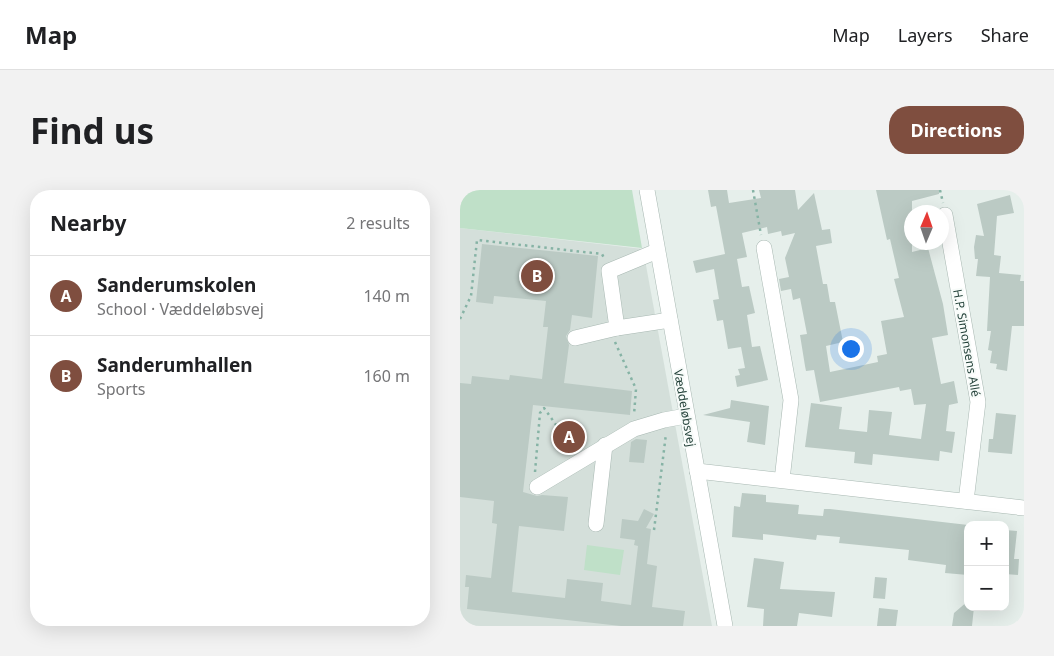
<!DOCTYPE html>
<html lang="en">
<head>
<meta charset="utf-8">
<style>
  :root { --surface:#fff; --page:#f2f2f2; --text:#202124; --muted:#757577; --line:#e0e0e0; --accent:#7f4e3f }
  body { margin:0; font-family:"Noto Sans",sans-serif; background:var(--page); color:var(--text) }
  .controls { position:absolute; right:15px; bottom:15px; display:grid; overflow:hidden; border-radius:10px; box-shadow:0 5px 20px #0002 }
  .controls button { width:45px; height:45px; display:grid; place-items:center; padding:0; border:0; border-bottom:1px solid var(--line); background:var(--surface); color:var(--text); font:25px sans-serif }
  .compass { position:absolute; left:444px; top:15px; width:45px; height:45px; border-radius:50%; background:var(--surface); box-shadow:0 5px 20px #0002; rotate:2deg }
  .you { position:absolute; left:390px; top:158px; width:18px; height:18px; margin:-12px; border:4px solid #fff; border-radius:50%; background:#1a73e8; box-shadow:0 0 0 8px #1a73e833 }
  .badge { display:grid; place-items:center; width:32px; height:32px; border-radius:50%; background:var(--accent); color:#fff; font-size:16px; font-weight:700 }
  .pin { position:absolute; translate:-50% -50%; border:2px solid #fff; box-shadow:0 1px 5px #0006 }
  .list { margin:0; padding:0; list-style:none }
  h2 { display:flex; justify-content:space-between; align-items:center; height:65px; margin:0; padding:0 20px; font-size:21px }
  h2 small { font-size:16px; font-weight:400; color:var(--muted) }
  .list li { display:grid; grid-template-columns:32px 1fr auto; gap:15px; align-items:center; box-sizing:border-box; height:80px; padding:0 20px; border-top:1px solid var(--line) }
  .list b { display:block; font-size:19px; white-space:nowrap }
  .list p { margin:0; font-size:16px; white-space:nowrap; color:var(--muted) }
  .list em { font-size:16px; font-style:normal; color:var(--muted) }
  .map { position:relative; flex:none; width:564px; height:436px; overflow:hidden; border-radius:20px }
  header { display:flex; align-items:center; gap:30px; box-sizing:border-box; height:70px; padding:0 25px; background:var(--surface); border-bottom:1px solid var(--line) }
  header strong { font-size:24px }
  nav { display:flex; gap:28px; margin-inline-start:auto; font-size:18px }
  .intro { display:flex; align-items:center; justify-content:space-between; box-sizing:border-box; height:120px; padding:0 30px }
  h1 { margin:0; font-size:35px }
  .button { padding:12px 22px; border-radius:20px; background:var(--accent); color:#fff; font-size:18px; font-weight:700 }
  main { display:flex; gap:30px; padding:0 30px }
  aside { flex:1; background:var(--surface); border-radius:20px; box-shadow:0 5px 20px #0002 }
  .map>svg:first-child { display:block }
  .built { fill:#d4dfda }
  .green { fill:#bfe0c8 }
  .building { fill:#bbcac4 }
  .lines { fill:none; stroke-linecap:round; stroke-linejoin:round }
  .minor-casing { stroke:#a8b8b2; stroke-width:16 }
  .path { stroke:#86b3a5; stroke-width:2.5; stroke-dasharray:2.5 4; stroke-linecap:butt }
  .minor { stroke:#fff; stroke-width:15 }
  .labels { text-anchor:middle; dominant-baseline:central; stroke-width:4; stroke-linejoin:round; paint-order:stroke }
  .street-label { font-size:12px; fill:#24423a; stroke:#f7fbf9 }
</style>
</head>
<body>
<header>
<strong>Map</strong>
<nav><a>Map</a><a>Layers</a><a>Share</a></nav>
</header>
<div class="intro"><h1>Find us</h1><a class="button">Directions</a></div>
<main>
<aside>
<h2>Nearby<small>2 results</small></h2>
<ul class="list">
<li><span class="badge">A</span><div><b>Sanderumskolen</b><p>School · Væddeløbsvej</p></div><em>140 m</em></li>
<li><span class="badge">B</span><div><b>Sanderumhallen</b><p>Sports</p></div><em>160 m</em></li>
</ul>
</aside>
<div class="map">
<svg width="564" height="436" viewBox="0 0 564 436">
  <rect width="100%" height="100%" fill="#e6efeb"/>
  <!-- built -->
  <polygon class="built" points="0,38 183,59 252,436 0,436"/>
  <!-- green -->
  <g class="green">
    <polygon points="0,0 172,0 182,58 0,38"/>
    <polygon points="127,355 164,360 160,385 124,380"/>
  </g>
  <!-- building -->
  <g class="building">
    <polygon points="248,0 267,0 269,13 301,8 299,0 335,0 338,20 354,3 362,40 370,39 372,53 356,56 363,94 367,94 370,112 375,112 383,152 366,156 370,182 418,172 417,166 427,164 421,131 444,127 434,89 439,88 430,49 427,50 416,0 479,0 479,4 452,11 452,62 468,58 483,114 488,145 472,148 481,194 494,191 498,213 489,215 486,241 495,242 492,263 480,261 479,271 413,264 412,275 394,273 395,262 345,257 351,213 382,217 379,239 407,242 409,220 432,222 429,245 461,249 466,214 454,215 451,199 440,201 439,197 360,212 354,180 346,181 345,176 340,145 347,144 340,108 333,110 331,99 321,101 319,89 329,87 325,68 335,43 322,46 321,41 308,44 307,37 282,43 287,67 277,69 282,97 289,96 295,123 287,125 292,157 300,156 308,190 277,197 275,186 280,185 278,179 285,178 281,157 268,159 263,130 257,131 253,110 259,109 254,79 236,83 233,71 265,64 256,16 251,17"/>
    <polygon points="550,5 554,23 537,26 534,65 541,66 539,83 561,85 560,91 564,91 564,136 552,136 547,181 536,179 537,174 530,173 532,161 528,160 531,141 527,141 530,87 516,86 518,69 515,69 514,57 516,45 524,46 517,14"/>
    <polygon points="22,54 138,66 132,128 112,125 110,140 106,146 109,155 104,193 172,201 170,225 73,215 63,302 77,306 82,305 108,307 104,341 59,336 52,402 105,408 107,389 143,393 141,411 171,415 178,356 174,355 175,350 160,348 162,329 178,331 184,319 194,324 186,338 191,339 187,374 197,376 192,417 225,421 223,436 161,436 7,419 9,397 5,397 6,385 31,388 37,334 32,333 34,311 0,307 0,193 11,194 12,186 49,190 50,185 82,189 88,137 83,137 86,111 34,106 33,114 16,112"/>
    <polygon points="271,210 309,216 305,255 287,252 290,232 243,225 270,218"/>
    <polygon points="536,223 556,225 552,264 528,262 529,249 533,249"/>
    <polygon points="176,249 187,250 184,273 169,272 171,252"/>
    <polygon points="282,303 306,305 306,312 339,315 338,324 363,326 364,319 370,319 508,335 508,385 485,383 486,375 448,370 449,360 379,353 380,347 357,345 356,350 303,344 303,350 272,347 274,316 280,317"/>
    <polygon points="545,340 557,341 554,369 559,369 558,385 545,384"/>
    <polygon points="294,368 324,372 320,399 375,402 372,427 339,423 337,436 303,436 304,419 287,417"/>
    <polygon points="415,387 427,388 425,409 413,408"/>
    <polygon points="508,411 508,417 514,417 512,436 492,436 494,423"/>
    <polygon points="419,418 438,420 436,436 417,436"/>
  </g>
  <g class="lines">
    <defs>
      <g id="minor">
        <polyline points="187,0 265,436"/>
        <polyline points="485,25 518,212 506,311"/>
        <polyline points="304,58 331,210 322,290"/>
        <polyline points="157,138 210,130"/>
        <polyline points="115,148 157,138 149,81 197,61"/>
        <polyline points="237,281 564,318"/>
        <polyline points="77,297 174,239 204,230 226,226"/>
        <polyline points="136,334 145,255"/>
      </g>
    </defs>
    <!-- minor casing -->
    <use href="#minor" class="minor-casing"/>
    <!-- path -->
    <g class="path">
      <polyline points="293,0 301,45"/>
      <polyline points="480,0 483,13"/>
      <polyline points="0,129 11,106 17,50 142,64 144,68"/>
      <polyline points="155,152 176,199 174,225"/>
      <polyline points="75,282 80,223 84,218 114,260"/>
      <polyline points="194,340 206,244"/>
    </g>
    <!-- minor -->
    <use href="#minor" class="minor"/>
  </g>
  <g class="labels">
    <!-- street labels -->
    <g class="street-label">
      <text transform="translate(507 153) rotate(80)">H.P. Simonsens Allé</text>
      <text transform="translate(225 218) rotate(80)">Væddeløbsvej</text>
    </g>
  </g>
</svg>
<div class="controls">
<button>+</button>
<button>−</button>
</div>
<svg class="compass" viewBox="-18 -18 36 36"><path d="M0-13l5 13h-10z" fill="#e53935"/><path d="M0 13l5-13h-10z" fill="#757577"/></svg>
<div class="you"></div>
<div class="pin badge" style="left:109px;top:247px">A</div>
<div class="pin badge" style="left:77px;top:86px">B</div>
</div>
</main>
</body>
</html>
